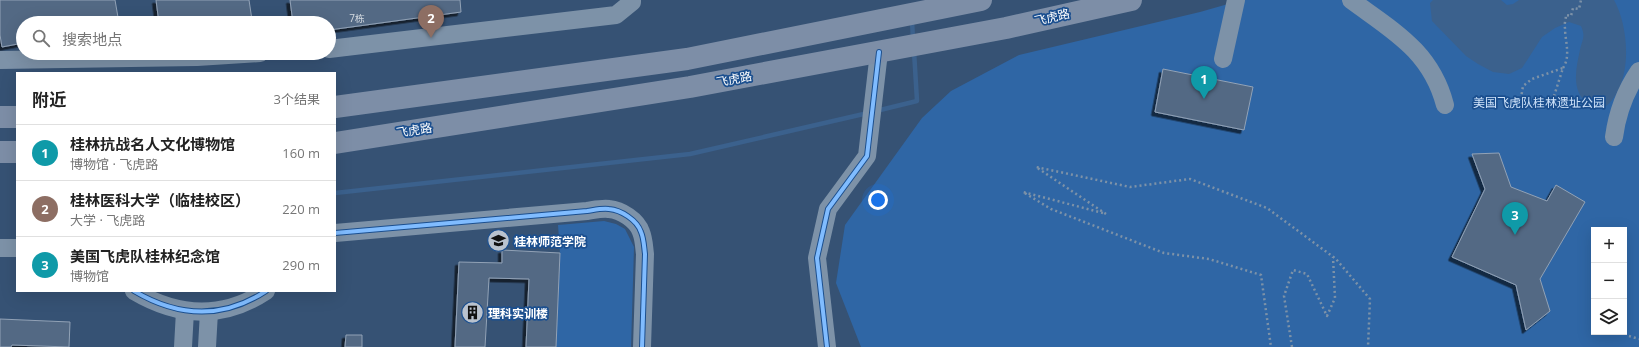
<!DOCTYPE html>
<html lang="zh">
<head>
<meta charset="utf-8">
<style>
  :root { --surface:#fff; --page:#f2f2f2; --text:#222; --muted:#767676; --line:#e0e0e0; --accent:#666a6f }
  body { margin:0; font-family:"Open Sans","Noto Sans SC",sans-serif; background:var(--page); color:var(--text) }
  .controls { position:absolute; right:12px; bottom:12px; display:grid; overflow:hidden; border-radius:0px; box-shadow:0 4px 16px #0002 }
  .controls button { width:36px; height:36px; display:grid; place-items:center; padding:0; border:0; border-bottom:1px solid var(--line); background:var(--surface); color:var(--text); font:20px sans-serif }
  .you { position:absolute; left:878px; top:200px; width:14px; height:14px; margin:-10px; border:3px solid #fff; border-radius:50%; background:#1a73e8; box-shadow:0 0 0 6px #1a73e833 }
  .badge { display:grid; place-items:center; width:26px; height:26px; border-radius:50%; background:var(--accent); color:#fff; font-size:13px; font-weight:700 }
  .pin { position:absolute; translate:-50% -33px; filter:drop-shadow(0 1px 2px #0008) }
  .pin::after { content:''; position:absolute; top:21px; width:14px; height:12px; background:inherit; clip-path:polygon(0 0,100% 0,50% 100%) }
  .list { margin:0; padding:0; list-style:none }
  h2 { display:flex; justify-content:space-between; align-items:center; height:52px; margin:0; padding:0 16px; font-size:17px }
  h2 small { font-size:13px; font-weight:400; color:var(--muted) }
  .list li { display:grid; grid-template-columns:26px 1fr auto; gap:12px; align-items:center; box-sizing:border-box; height:56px; padding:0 16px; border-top:1px solid var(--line) }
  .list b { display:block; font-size:15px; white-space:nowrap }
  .list p { margin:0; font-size:13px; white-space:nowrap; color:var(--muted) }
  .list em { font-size:13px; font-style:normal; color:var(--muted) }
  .icon { flex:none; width:22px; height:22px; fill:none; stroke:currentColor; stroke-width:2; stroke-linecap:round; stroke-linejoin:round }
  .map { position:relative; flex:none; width:1639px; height:347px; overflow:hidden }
  .search { position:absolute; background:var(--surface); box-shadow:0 4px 16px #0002; left:16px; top:16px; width:320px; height:44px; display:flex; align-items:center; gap:10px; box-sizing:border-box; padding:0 14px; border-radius:22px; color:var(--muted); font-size:15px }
  .panel { position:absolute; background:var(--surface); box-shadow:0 4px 16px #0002; left:16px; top:72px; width:320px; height:220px; border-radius:0px }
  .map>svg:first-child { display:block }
  .green { fill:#2f66a5; fill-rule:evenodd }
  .water { fill:#3b618d }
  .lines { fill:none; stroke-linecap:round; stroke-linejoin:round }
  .stream { stroke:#3b618d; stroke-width:4.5 }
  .building { fill:#526984; stroke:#92a2b6; filter:url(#shadow) }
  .path { stroke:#7d92a8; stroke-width:2.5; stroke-dasharray:2 3; stroke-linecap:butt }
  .minor { stroke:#7d92a8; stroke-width:18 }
  .major { stroke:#7d8ea7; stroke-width:22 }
  .cycleway-casing { stroke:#1b4f8f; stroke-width:6 }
  .cycleway { stroke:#80bcff; stroke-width:4 }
  .labels { text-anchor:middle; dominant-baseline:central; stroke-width:3.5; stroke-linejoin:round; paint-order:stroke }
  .number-label { font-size:10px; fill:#d4dae0 }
  .street-label { font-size:12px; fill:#fff; stroke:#1b4f8f }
  .park-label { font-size:12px; fill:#cfe3fa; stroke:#1b4f8f }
  .poi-label { font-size:12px; font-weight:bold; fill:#fff; stroke:#1b4f8f; text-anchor:start }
</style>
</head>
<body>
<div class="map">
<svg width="1639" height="347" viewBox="0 0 1639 347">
  <defs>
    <filter id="shadow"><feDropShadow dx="-3.5" dy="3.5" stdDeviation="0" flood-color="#0009"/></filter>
  </defs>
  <rect width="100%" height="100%" fill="#365274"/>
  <!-- green -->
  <g class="green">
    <path d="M1242 0H1639V347H861L836 283 845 225 922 118 951 91 1019 55 1200 12ZM1594 230H1624V332H1594Z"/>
    <polygon points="604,221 616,224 625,229 634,247 631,347 556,347 560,253 558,225"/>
  </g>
  <!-- water -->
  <path class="water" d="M1433 0H1501L1507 5 1513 4 1519 0H1614C1630 29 1633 85 1605 107 1600 107 1594 107 1590 104 1570 94 1576 68 1580 50 1582 40 1586 37 1581 26L1569 22 1555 28 1542 37 1522 68 1509 74 1493 72 1478 64 1466 56 1432 21 1430 3Z"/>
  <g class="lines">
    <!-- stream -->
    <g class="stream">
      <polyline points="912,20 913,40"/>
      <polyline points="876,111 917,101 914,51"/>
      <polyline points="335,193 690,154 868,113"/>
    </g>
  </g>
  <!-- building -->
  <g class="building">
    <polygon points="0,0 115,0 119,23 23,23 23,43 2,47 0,35"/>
    <polygon points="156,0 249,0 252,20 234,23 159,23"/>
    <polygon points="290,0 460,0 461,12 329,30 329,23 293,23"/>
    <polygon points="1163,69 1253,87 1244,130 1155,112"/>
    <polygon points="1499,153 1511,187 1547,201 1556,185 1585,202 1540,279 1550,311 1526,330 1516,285 1452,257 1485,189 1472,154"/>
    <polygon points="502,250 560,253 556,347 526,347 529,279 489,278 485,347 455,347 459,262 502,263"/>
    <polygon points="0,319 70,322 69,347 12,345 11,347 0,347"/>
    <polygon points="346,335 362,335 362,347 345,347"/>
  </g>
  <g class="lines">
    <!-- path -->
    <g class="path">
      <path d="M1563 68C1571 56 1565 41 1565 28 1564 24 1566 19 1566 15L1571 16 1573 8 1579 9 1581 0"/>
      <polyline points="1520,104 1523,86 1532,79 1563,68 1554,96 1554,107"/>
      <polyline points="1103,213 1023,192 1051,209 1164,253 1209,259 1261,275 1271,347"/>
      <polyline points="1106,214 1036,167 1130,187 1190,179 1267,208 1336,259 1370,299 1368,347"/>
      <polyline points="1629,336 1639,339"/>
      <polyline points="1292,347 1284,296 1293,270 1307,274 1327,316 1335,298 1333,257"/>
    </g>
    <!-- minor -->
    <g class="minor">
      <path d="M1351 0C1393 31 1431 51 1445 105"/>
      <polyline points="329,49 616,15 632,2 632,0"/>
      <polyline points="1223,59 1236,0"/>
      <polyline points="0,60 197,57 260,53"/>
      <path d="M1614 137C1617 114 1626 90 1639 71"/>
      <path d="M335 233 587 211C594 210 602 208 609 209 621 210 637 220 641 232 644 239 644 247 645 254L642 347"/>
      <polyline points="0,248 17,248"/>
      <path d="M134 291C178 317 222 320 266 291"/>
      <polyline points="183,347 185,311"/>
      <polyline points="207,347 209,312"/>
      <polyline points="827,347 817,258 828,209 867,156 879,52"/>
    </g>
    <!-- major -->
    <g class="major">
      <polyline points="335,107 687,59 981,0"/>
      <polyline points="0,117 17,117"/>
      <polyline points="335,143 690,87 1006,28 1131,0"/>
      <polyline points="0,152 17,152"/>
    </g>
    <defs>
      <g id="cycleway">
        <path d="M335 233 587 211C594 210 602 208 609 209 621 210 637 220 641 232 644 239 644 247 645 254L642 347"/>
        <path d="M134 291C178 317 222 320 266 291"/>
        <polyline points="827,347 817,258 828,209 867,156 879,52"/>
      </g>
    </defs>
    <!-- cycleway casing -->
    <use href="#cycleway" class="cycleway-casing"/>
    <!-- cycleway -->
    <use href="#cycleway" class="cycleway"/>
  </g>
  <!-- icons -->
  <defs>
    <symbol id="university-disc" viewBox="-11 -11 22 22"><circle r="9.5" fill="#b9c2ce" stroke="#1b4f8f"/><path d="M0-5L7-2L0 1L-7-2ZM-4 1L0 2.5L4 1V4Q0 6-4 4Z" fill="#111"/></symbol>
    <symbol id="building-disc" viewBox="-11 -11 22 22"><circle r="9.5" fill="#b9c2ce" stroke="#1b4f8f"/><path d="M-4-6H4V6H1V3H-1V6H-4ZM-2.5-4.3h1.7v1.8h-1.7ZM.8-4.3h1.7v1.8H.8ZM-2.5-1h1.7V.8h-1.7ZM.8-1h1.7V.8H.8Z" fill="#111"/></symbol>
  </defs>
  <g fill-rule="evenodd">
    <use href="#university-disc" x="486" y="228" width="25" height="25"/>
    <use href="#building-disc" x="460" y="300" width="25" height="25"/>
  </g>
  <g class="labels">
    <!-- number labels -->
    <g class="number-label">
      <text x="357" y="18">7栋</text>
    </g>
    <!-- street labels -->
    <g class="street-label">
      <text transform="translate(1052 17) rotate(-13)">飞虎路</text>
      <text transform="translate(734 79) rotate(-11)">飞虎路</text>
      <text transform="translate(414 130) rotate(-9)">飞虎路</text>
    </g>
    <!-- park labels -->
    <g class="park-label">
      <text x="1539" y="102">美国飞虎队桂林遗址公园</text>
    </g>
    <!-- poi labels -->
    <g class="poi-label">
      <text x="514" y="241">桂林师范学院</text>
      <text x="488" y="313">理科实训楼</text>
    </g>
  </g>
</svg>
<div class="controls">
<button>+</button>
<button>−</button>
<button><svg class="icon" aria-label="layers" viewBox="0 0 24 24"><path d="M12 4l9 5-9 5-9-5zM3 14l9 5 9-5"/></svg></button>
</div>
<div class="you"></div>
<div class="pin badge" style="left:1204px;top:99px;background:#0f9aa8">1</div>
<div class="pin badge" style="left:431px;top:38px;background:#8d6e63">2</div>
<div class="pin badge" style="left:1515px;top:235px;background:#0f9aa8">3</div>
<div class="search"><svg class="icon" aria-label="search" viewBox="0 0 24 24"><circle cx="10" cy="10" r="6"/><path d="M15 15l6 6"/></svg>搜索地点</div>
<section class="panel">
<h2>附近<small>3个结果</small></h2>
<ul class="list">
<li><span class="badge" style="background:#0f9aa8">1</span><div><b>桂林抗战名人文化博物馆</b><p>博物馆 · 飞虎路</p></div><em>160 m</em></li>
<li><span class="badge" style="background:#8d6e63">2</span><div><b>桂林医科大学（临桂校区）</b><p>大学 · 飞虎路</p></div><em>220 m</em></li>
<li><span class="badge" style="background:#0f9aa8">3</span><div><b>美国飞虎队桂林纪念馆</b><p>博物馆</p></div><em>290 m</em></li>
</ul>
</section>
</div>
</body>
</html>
